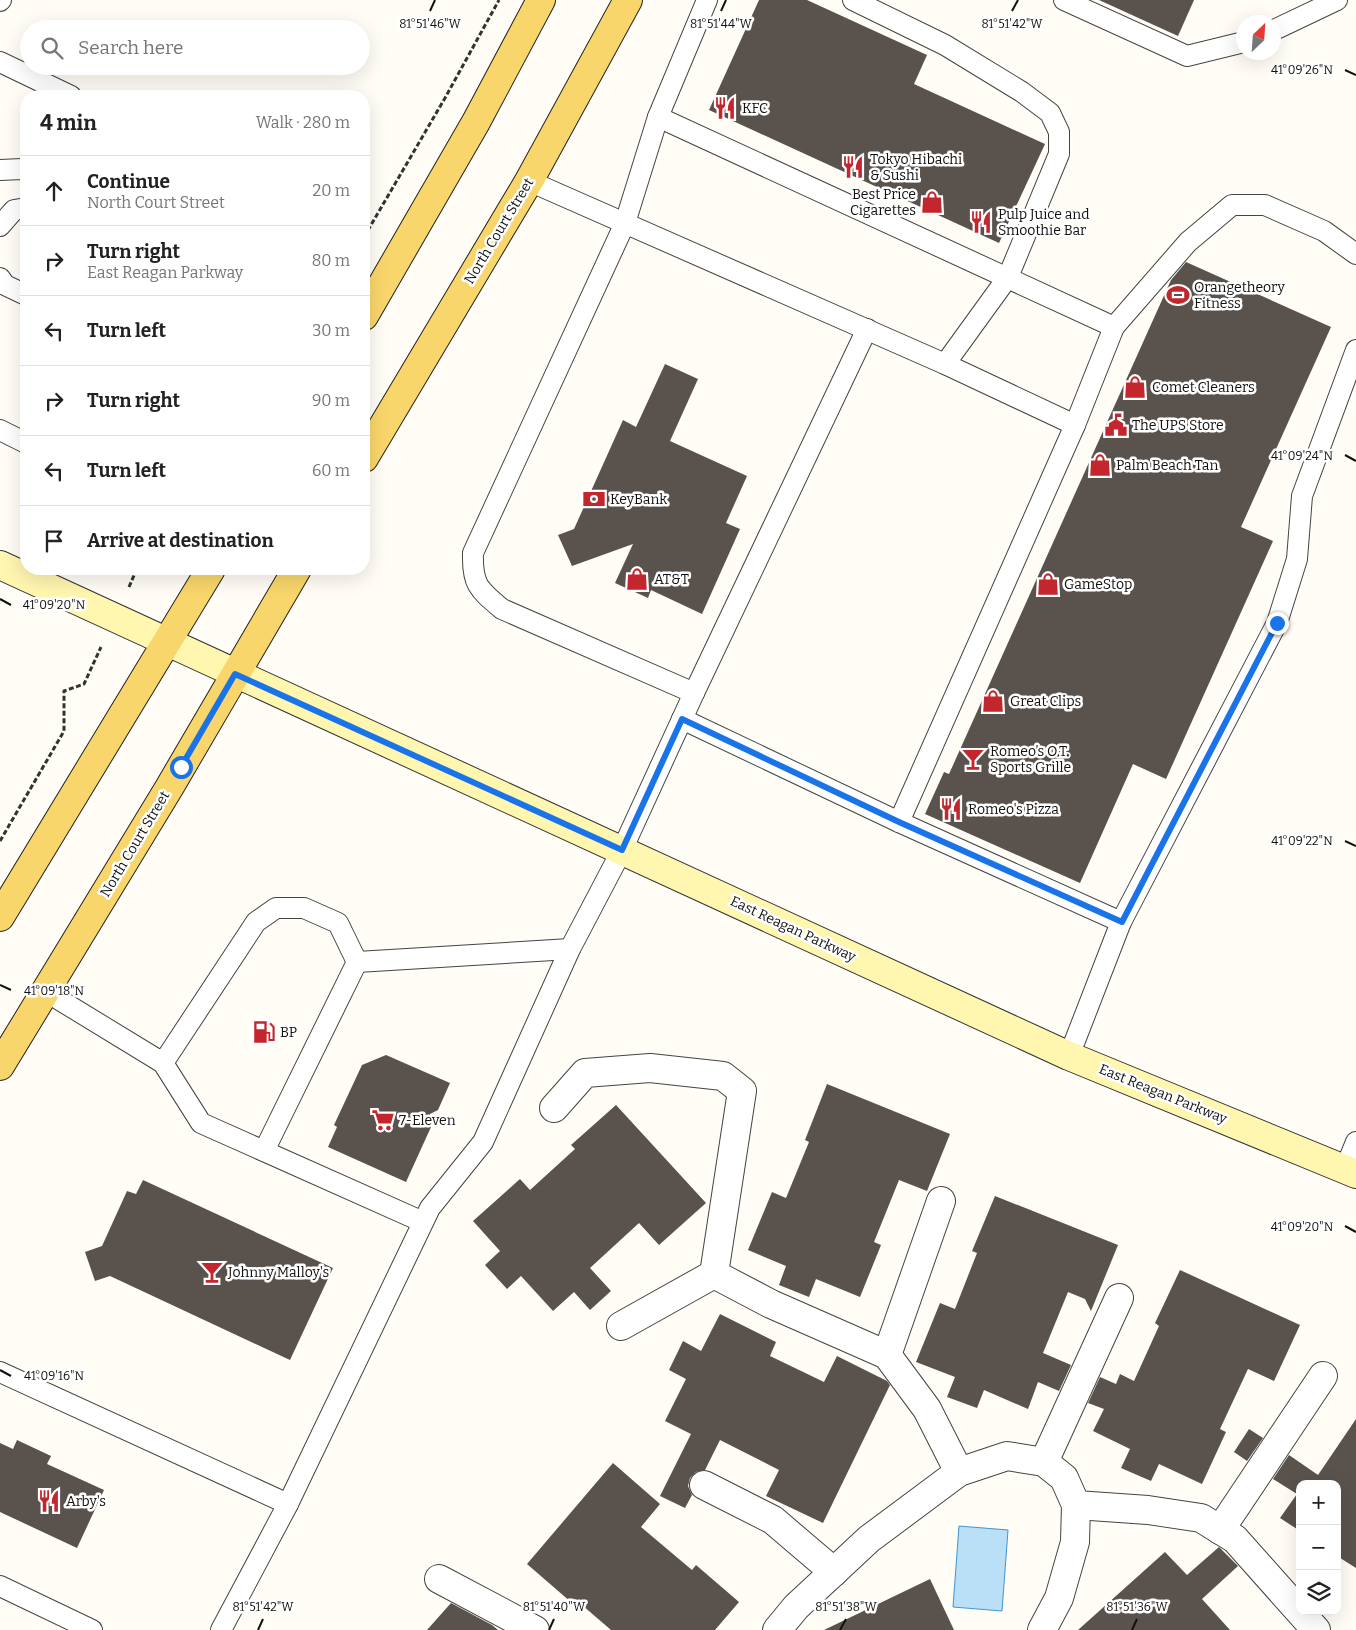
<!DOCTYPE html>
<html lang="en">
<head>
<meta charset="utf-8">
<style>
  :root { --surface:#fff; --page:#f6f6f6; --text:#222; --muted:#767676; --line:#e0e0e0 }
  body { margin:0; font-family:Bitter,serif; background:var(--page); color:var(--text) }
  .controls { position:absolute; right:15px; bottom:15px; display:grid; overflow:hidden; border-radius:10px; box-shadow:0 5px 20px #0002 }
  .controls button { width:45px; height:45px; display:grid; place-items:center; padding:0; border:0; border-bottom:1px solid var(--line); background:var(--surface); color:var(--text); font:25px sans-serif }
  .compass { position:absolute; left:1236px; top:15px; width:45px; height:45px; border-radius:50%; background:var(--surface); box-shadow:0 5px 20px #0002; rotate:25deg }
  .stop { position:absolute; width:15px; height:15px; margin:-11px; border:4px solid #1a73e8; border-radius:50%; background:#fff }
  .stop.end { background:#1a73e8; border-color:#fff; box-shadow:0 1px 5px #0008 }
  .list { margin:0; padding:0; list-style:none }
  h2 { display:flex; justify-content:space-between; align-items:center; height:65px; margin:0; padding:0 20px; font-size:21px }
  h2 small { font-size:16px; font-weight:400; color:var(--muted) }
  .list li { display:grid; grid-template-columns:32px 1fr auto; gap:15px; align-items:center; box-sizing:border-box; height:70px; padding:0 20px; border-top:1px solid var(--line) }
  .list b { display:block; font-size:19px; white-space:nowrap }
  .list p { margin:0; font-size:16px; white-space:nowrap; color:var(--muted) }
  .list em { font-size:16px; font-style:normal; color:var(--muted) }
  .icon { flex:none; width:28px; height:28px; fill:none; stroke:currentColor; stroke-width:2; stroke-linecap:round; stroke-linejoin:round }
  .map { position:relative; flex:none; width:1356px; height:1630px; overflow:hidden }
  .search { position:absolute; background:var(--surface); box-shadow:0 5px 20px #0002; left:20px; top:20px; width:350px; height:55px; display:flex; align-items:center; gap:12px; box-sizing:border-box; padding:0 18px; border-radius:28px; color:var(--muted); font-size:19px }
  .panel { position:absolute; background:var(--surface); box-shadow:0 5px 20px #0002; left:20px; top:90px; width:350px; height:485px; border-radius:20px }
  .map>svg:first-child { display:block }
  .water { fill:#b9e0f7; stroke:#3f96cf }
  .building { fill:#5a524d }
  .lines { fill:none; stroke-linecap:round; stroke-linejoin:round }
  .lane-casing { stroke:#444; stroke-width:22 }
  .street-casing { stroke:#444; stroke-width:30 }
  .secondary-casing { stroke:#333; stroke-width:30 }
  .primary-casing { stroke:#222; stroke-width:30 }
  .path { stroke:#333; stroke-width:3; stroke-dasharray:5 2.5; stroke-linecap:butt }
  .lane { stroke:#fff; stroke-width:20 }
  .street { stroke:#fff; stroke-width:28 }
  .secondary { stroke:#fff6b0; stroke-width:28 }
  .primary { stroke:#f9d66b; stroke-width:28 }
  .route { stroke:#1a73e8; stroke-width:6 }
  .ticks { fill:none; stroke:#111; stroke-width:2 }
  .labels { text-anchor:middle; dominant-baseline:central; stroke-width:5; stroke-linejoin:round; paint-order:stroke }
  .poi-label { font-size:14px; fill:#111; stroke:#fff; text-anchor:start }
  .street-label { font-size:14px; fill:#111; stroke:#fff }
  .ticks-label { font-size:12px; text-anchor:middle; fill:#111; stroke:#fff; stroke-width:5; stroke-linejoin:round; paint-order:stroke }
</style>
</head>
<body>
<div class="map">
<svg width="1356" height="1630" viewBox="0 0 1356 1630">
  <rect width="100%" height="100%" fill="#fffdf5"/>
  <!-- water -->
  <polygon class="water" points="959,1526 1008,1530 1002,1611 953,1607"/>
  <!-- building -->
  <g class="building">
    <polygon points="759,0 807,0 927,55 914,84 1045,144 999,243 709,110"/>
    <polygon points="1099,0 1194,0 1178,36"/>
    <polygon points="1186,262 1331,327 1241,527 1273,541 1166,779 1133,764 1080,883 925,814 944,772 949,774 1171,280"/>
    <polygon points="665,364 698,379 670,441 747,476 726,523 740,529 702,614 651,590 648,598 615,583 633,544 572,566 558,535 574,529 623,420 636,427"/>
    <polygon points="386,1055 450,1083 438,1110 430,1114 431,1127 406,1182 328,1147 337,1127 334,1125 362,1065"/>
    <polygon points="827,1084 950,1134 927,1191 899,1180 874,1242 881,1245 860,1297 816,1279 809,1297 779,1285 786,1266 748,1250 772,1192 786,1198 809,1142 805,1140"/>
    <polygon points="616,1105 706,1203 659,1245 639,1223 590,1268 611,1291 590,1310 574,1292 553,1311 521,1276 507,1289 485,1265 500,1251 473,1221 520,1179 530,1190 575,1149 571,1145"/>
    <polygon points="143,1180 333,1268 290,1360 110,1276 95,1281 85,1252 102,1246 127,1191 136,1194"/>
    <polygon points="995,1196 1118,1245 1091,1311 1085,1299 1068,1292 1043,1353 1071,1365 1059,1391 1038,1382 1028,1409 984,1390 977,1408 947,1397 955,1377 916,1362 940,1303 955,1309 977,1253 972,1251"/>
    <polygon points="1180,1270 1300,1325 1274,1381 1248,1369 1220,1429 1226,1432 1202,1484 1159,1464 1151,1481 1121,1468 1130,1449 1093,1431 1104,1409 1088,1403 1100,1377 1116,1384 1120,1374 1134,1381 1159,1326 1155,1323"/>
    <polygon points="720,1314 776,1342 770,1356 824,1382 837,1356 887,1381 890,1385 823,1523 766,1496 779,1470 720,1440 705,1470 696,1472 690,1478 688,1486 692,1495 685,1508 660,1496 691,1434 665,1421 686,1379 669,1370 683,1341 701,1351"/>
    <polygon points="1356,1419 1356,1568 1337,1556 1337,1484 1300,1484 1300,1531 1280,1518 1297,1494 1273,1479 1289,1455 1318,1475"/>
    <polygon points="1249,1429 1263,1438 1247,1461 1234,1452"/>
    <polygon points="17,1440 51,1456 47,1464 104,1490 77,1548 0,1512 0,1443 13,1449"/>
    <polygon points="613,1463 660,1504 641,1527 692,1570 696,1565 739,1602 715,1630 611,1630 575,1599 572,1603 527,1564"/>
    <polygon points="1219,1547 1238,1566 1202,1599 1230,1630 1078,1630 1165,1552 1187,1575"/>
    <polygon points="930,1579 954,1630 824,1630"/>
    <polygon points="451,1603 492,1625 498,1630 427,1630"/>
  </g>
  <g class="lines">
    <defs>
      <g id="lane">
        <polyline points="853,0 945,45 1022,92 1050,113 1059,132 1059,154 1008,277 945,364"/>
        <polyline points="1064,0 1187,56 1244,42"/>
        <polyline points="0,1 1,0"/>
        <polyline points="1274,30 1337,0"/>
        <polyline points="0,62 71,96"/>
        <polyline points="658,117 1114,327 1188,242 1232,205 1265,205 1324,231 1356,254"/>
        <polyline points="0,170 22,169 26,171"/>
        <polyline points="529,181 945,364 1075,425"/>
        <polyline points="0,226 14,210 26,208"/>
        <polyline points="0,278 5,285 26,295"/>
        <polyline points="0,430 26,443"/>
        <polyline points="694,693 867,329"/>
        <polyline points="682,719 899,822 1121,922 1069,1056"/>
        <polyline points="899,822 1075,425 1114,327"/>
        <polyline points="1121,922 1277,623 1297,559 1302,496 1356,350"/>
        <polyline points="45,991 163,1063 201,1123 423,1222"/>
        <polyline points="163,1063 256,922 276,908 304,908 338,923 357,962 570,949"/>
        <polyline points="264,1151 357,962"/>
        <polyline points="1345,1169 1356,1142"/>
        <polyline points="0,1372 288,1504 221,1630"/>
        <path d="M288 1504 430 1208 483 1142 570 949 622 850 694 693 502 609C478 589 472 584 473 553L625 223 658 117 707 0"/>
        <polyline points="0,1586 92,1630"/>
      </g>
      <g id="street">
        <polyline points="554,1108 585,1073 650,1068 723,1076 742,1091 714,1274 771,1304 887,1355 927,1409 959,1472"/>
        <polyline points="621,1326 714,1274"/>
        <polyline points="887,1355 941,1201"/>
        <polyline points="1044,1462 1119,1298"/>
        <polyline points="704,1485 773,1520 834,1572"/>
        <polyline points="1076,1505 1148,1510 1201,1518 1235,1539 1316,1630"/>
        <polyline points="1220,1530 1323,1376"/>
        <polyline points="439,1579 535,1630"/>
        <polyline points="777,1630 796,1607 869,1539 959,1472 1007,1456 1044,1462 1064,1478 1076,1505 1075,1542 1059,1598 1042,1630"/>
      </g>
      <polyline id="secondary" points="0,565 1069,1056 1356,1174"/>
      <g id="primary">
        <polyline points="364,316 476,122 541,0"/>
        <polyline points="364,458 529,181 628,0"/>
        <polyline points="0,917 211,569"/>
        <polyline points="0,1066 169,788 297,569"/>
      </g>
    </defs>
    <!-- lane casing -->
    <use href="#lane" class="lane-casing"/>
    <!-- street casing -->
    <use href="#street" class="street-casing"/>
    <!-- secondary casing -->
    <use href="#secondary" class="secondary-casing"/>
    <!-- primary casing -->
    <use href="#primary" class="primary-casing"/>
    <!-- path -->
    <g class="path">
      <polyline points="364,237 445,98 499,0"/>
      <polyline points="129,587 135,573 135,569"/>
      <polyline points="0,841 64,731 64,691 84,684 101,647"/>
    </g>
    <!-- lane -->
    <use href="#lane" class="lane"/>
    <!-- street -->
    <use href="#street" class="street"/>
    <!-- secondary -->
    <use href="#secondary" class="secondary"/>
    <!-- primary -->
    <use href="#primary" class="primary"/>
  </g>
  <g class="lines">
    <!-- route -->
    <polyline class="route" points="181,767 235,674 622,850 682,719 899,822 1122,922 1277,623"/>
  </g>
  <!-- ticks -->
  <path class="ticks" d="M430 11 435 0M721 11 726 0M1012 11 1018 0M1345 70 1356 75M1345 455 1356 461M0 599 11 605M1345 841 1356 846M0 985 11 990M1345 1226 1356 1232M0 1370 11 1376M258 1630 263 1619M549 1630 554 1619M840 1630 846 1619M1132 1630 1137 1619"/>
  <!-- icons -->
  <defs>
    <symbol id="restaurant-bare" viewBox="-9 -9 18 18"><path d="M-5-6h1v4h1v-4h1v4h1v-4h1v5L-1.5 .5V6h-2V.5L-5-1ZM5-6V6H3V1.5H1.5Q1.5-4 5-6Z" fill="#c4262e" stroke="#fff" stroke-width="2.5" paint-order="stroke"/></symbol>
    <symbol id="shop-bare" viewBox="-9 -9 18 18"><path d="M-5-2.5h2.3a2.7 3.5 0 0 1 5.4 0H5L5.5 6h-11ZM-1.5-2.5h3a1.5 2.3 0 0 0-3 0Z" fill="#c4262e" stroke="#fff" stroke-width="2.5" paint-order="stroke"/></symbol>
    <symbol id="stadium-bare" viewBox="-9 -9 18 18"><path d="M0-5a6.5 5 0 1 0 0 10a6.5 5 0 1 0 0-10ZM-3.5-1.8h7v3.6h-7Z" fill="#c4262e" stroke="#fff" stroke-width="2.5" paint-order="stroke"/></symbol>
    <symbol id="civic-bare" viewBox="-9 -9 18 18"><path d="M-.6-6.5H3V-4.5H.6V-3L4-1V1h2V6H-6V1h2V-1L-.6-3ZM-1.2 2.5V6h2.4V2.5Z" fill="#c4262e" stroke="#fff" stroke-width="2.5" paint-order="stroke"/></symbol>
    <symbol id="bank-bare" viewBox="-9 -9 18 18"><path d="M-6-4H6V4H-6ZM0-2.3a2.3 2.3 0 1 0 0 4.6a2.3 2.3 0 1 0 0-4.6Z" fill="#c4262e" stroke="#fff" stroke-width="2.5" paint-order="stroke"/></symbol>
    <symbol id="bar-bare" viewBox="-9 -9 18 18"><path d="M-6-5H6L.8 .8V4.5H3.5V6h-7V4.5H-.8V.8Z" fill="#c4262e" stroke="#fff" stroke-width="2.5" paint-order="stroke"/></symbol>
    <symbol id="fuel-bare" viewBox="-9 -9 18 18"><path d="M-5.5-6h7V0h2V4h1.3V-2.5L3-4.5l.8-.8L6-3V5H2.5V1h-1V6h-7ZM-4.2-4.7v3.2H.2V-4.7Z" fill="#c4262e" stroke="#fff" stroke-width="2.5" paint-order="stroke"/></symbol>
    <symbol id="supermarket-bare" viewBox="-9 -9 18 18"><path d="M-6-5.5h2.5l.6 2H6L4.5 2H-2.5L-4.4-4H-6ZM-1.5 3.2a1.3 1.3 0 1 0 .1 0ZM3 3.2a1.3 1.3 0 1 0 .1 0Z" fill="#c4262e" stroke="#fff" stroke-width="2.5" paint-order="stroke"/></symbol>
  </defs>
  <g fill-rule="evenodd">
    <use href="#restaurant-bare" x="709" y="92" width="32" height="32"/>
    <use href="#restaurant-bare" x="837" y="151" width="32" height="32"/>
    <use href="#shop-bare" x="916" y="186" width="32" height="32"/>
    <use href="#restaurant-bare" x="965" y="206" width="32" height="32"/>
    <use href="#stadium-bare" x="1162" y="279" width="32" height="32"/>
    <use href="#shop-bare" x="1119" y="371" width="32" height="32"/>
    <use href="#civic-bare" x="1100" y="409" width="32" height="32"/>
    <use href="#shop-bare" x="1084" y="449" width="32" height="32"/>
    <use href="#bank-bare" x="578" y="483" width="32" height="32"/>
    <use href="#shop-bare" x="621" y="563" width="32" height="32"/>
    <use href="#shop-bare" x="1032" y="568" width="32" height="32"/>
    <use href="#shop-bare" x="977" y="685" width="32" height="32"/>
    <use href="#bar-bare" x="957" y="743" width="32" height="32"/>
    <use href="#restaurant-bare" x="935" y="793" width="32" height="32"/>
    <use href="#fuel-bare" x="248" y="1016" width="32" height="32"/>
    <use href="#supermarket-bare" x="367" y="1104" width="32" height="32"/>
    <use href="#bar-bare" x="196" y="1256" width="32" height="32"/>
    <use href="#restaurant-bare" x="33" y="1485" width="32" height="32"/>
  </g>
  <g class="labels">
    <!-- poi labels -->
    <g class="poi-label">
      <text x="742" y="108">KFC</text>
      <text x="870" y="159">Tokyo Hibachi<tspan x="870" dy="16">&amp; Sushi</tspan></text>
      <text x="916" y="194" text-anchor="end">Best Price<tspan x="916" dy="16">Cigarettes</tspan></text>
      <text x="998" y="214">Pulp Juice and<tspan x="998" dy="16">Smoothie Bar</tspan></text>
      <text x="1194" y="287">Orangetheory<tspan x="1194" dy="16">Fitness</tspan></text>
      <text x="1152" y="387">Comet Cleaners</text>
      <text x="1132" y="425">The UPS Store</text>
      <text x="1116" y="465">Palm Beach Tan</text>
      <text x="610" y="499">KeyBank</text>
      <text x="654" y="579">AT&amp;T</text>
      <text x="1064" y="584">GameStop</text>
      <text x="1010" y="701">Great Clips</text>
      <text x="990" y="751">Romeo’s O.T.<tspan x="990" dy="16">Sports Grille</tspan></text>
      <text x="968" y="809">Romeo's Pizza</text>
      <text x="280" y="1032">BP</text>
      <text x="399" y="1120">7-Eleven</text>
      <text x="228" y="1272">Johnny Malloy's</text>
      <text x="66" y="1501">Arby's</text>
    </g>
    <!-- street labels -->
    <g class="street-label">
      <text transform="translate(499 231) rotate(-59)">North Court Street</text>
      <text transform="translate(135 844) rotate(-59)">North Court Street</text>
      <text transform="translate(793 929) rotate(25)">East Reagan Parkway</text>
      <text transform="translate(1163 1094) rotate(22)">East Reagan Parkway</text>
    </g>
  </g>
  <g class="ticks-label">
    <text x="430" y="28">81°51'46"W</text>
    <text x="721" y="28">81°51'44"W</text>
    <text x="1012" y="28">81°51'42"W</text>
    <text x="1302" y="74">41°09'26"N</text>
    <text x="1302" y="460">41°09'24"N</text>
    <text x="54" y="609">41°09'20"N</text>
    <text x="1302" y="845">41°09'22"N</text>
    <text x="54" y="995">41°09'18"N</text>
    <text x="1302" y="1231">41°09'20"N</text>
    <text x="54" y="1380">41°09'16"N</text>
    <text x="263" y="1611">81°51'42"W</text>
    <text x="554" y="1611">81°51'40"W</text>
    <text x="846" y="1611">81°51'38"W</text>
    <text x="1137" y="1611">81°51'36"W</text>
  </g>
</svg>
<div class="controls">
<button>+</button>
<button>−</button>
<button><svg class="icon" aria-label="layers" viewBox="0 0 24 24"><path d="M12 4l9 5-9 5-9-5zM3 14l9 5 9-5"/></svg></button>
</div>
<svg class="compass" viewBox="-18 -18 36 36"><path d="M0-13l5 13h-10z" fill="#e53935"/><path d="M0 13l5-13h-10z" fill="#767676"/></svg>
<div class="stop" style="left:181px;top:767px"></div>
<div class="stop end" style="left:1277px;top:623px"></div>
<div class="search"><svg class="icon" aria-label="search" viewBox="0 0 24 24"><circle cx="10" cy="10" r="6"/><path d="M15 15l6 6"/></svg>Search here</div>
<section class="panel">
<h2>4 min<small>Walk · 280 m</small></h2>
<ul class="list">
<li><svg class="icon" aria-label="ahead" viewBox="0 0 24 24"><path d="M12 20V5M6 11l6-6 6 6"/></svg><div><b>Continue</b><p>North Court Street</p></div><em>20 m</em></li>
<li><svg class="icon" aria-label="right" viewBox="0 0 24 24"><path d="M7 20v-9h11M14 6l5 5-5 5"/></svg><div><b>Turn right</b><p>East Reagan Parkway</p></div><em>80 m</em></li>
<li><svg class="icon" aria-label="left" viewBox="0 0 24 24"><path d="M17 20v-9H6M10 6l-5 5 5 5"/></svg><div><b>Turn left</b></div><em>30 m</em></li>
<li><svg class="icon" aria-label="right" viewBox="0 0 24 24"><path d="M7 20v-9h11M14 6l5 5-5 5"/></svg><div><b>Turn right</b></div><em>90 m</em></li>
<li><svg class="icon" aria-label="left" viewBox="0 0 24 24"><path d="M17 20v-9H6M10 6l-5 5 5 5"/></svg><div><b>Turn left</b></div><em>60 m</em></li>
<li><svg class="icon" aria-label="arrive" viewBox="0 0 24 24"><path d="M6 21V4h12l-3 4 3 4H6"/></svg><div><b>Arrive at destination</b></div></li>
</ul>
</section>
</div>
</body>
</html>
